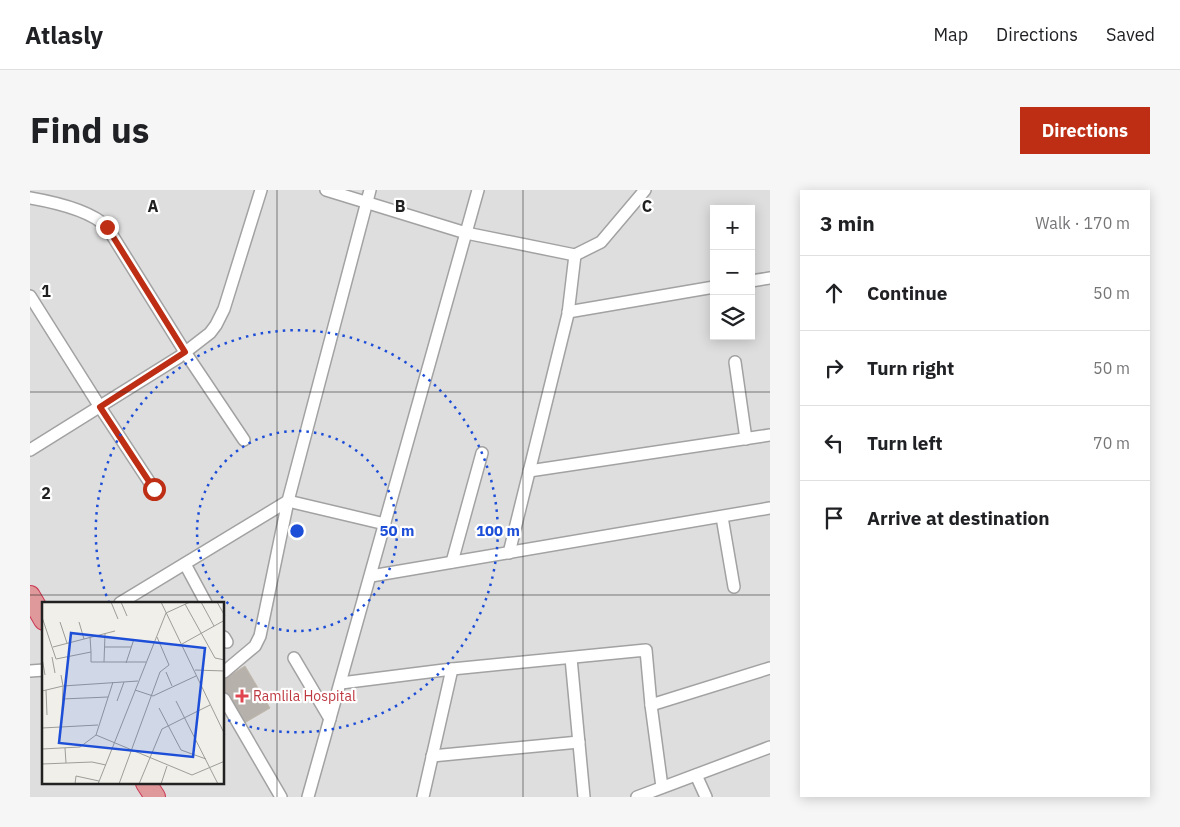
<!DOCTYPE html>
<html lang="en">
<head>
<meta charset="utf-8">
<style>
  :root { --surface:#fff; --page:#f6f6f6; --text:#202124; --muted:#757577; --line:#e0e0e0; --accent:#be2e14 }
  body { margin:0; font-family:"IBM Plex Sans",sans-serif; background:var(--page); color:var(--text) }
  .controls { position:absolute; right:15px; top:15px; display:grid; overflow:hidden; border-radius:0px; box-shadow:0 2px 12px #0003 }
  .controls button { width:45px; height:45px; display:grid; place-items:center; padding:0; border:0; border-bottom:1px solid var(--line); background:var(--surface); color:var(--text); font:25px sans-serif }
  .stop { position:absolute; width:15px; height:15px; margin:-11px; border:4px solid #be2e14; border-radius:50%; background:#fff }
  .stop.end { background:#be2e14; border-color:#fff; box-shadow:0 1px 5px #0008 }
  .list { margin:0; padding:0; list-style:none }
  h2 { display:flex; justify-content:space-between; align-items:center; height:65px; margin:0; padding:0 20px; font-size:21px }
  h2 small { font-size:16px; font-weight:400; color:var(--muted) }
  .list li { display:grid; grid-template-columns:32px 1fr auto; gap:15px; align-items:center; box-sizing:border-box; height:75px; padding:0 20px; border-top:1px solid var(--line) }
  .list b { display:block; font-size:19px; white-space:nowrap }
  .list em { font-size:16px; font-style:normal; color:var(--muted) }
  .icon { flex:none; width:28px; height:28px; fill:none; stroke:currentColor; stroke-width:2; stroke-linecap:round; stroke-linejoin:round }
  .map { position:relative; flex:none; width:740px; height:607px; overflow:hidden; border-radius:0px }
  header { display:flex; align-items:center; gap:30px; box-sizing:border-box; height:70px; padding:0 25px; background:var(--surface); border-bottom:1px solid var(--line) }
  header strong { font-size:24px }
  nav { display:flex; gap:28px; margin-inline-start:auto; font-size:18px }
  .intro { display:flex; align-items:center; justify-content:space-between; box-sizing:border-box; height:120px; padding:0 30px }
  h1 { margin:0; font-size:35px }
  .button { padding:12px 22px; border-radius:0px; background:var(--accent); color:#fff; font-size:18px; font-weight:700 }
  main { display:flex; gap:30px; padding:0 30px }
  aside { flex:1; background:var(--surface); border-radius:0px; box-shadow:0 2px 12px #0003 }
  .map>svg:first-child { display:block }
  .residential { fill:#dfdede; fill-rule:evenodd }
  .building { fill:#b6b1ab; stroke:#c1b8ac }
  .lines { fill:none; stroke-linecap:round; stroke-linejoin:round }
  .street-casing { stroke:#a2a2a2; stroke-width:14 }
  .highway-casing { stroke:#cb3955; stroke-width:22 }
  .street { stroke:#fff; stroke-width:11 }
  .highway { stroke:#df999b; stroke-width:20 }
  .route { stroke:#be2e14; stroke-width:6 }
  .grid { fill:none; stroke:#212121; stroke-width:1; stroke-opacity:0.55 }
  .ring { fill:none; stroke:#1d4ed8; stroke-width:2.5; stroke-dasharray:2.5 5 }
  .health-dot { fill:#e0444e; stroke:#fff; stroke-width:2 }
  .labels { text-anchor:middle; dominant-baseline:central; stroke-width:4.5; stroke-linejoin:round; paint-order:stroke }
  .health-label { font-size:14px; fill:#be3a42; stroke:#fff; text-anchor:start }
  .inset-road { fill:none; stroke:#9d9d99; stroke-width:1 }
  .view { fill:#1d4ed8; fill-opacity:0.15; stroke:#1d4ed8; stroke-width:2.5 }
  .inset-edge { fill:none; stroke:#212121; stroke-width:2.5 }
  .grid-label { font-size:16px; text-anchor:middle; font-weight:bold; fill:#212121; stroke:#fff; stroke-width:4.5; stroke-linejoin:round; paint-order:stroke }
  .centre { fill:#1d4ed8; stroke:#fff; stroke-width:2.5 }
  .ring-label { font-size:15px; text-anchor:middle; font-weight:bold; fill:#1d4ed8; stroke:#fff; stroke-width:4.5; stroke-linejoin:round; paint-order:stroke }
</style>
</head>
<body>
<header>
<strong>Atlasly</strong>
<nav><a>Map</a><a>Directions</a><a>Saved</a></nav>
</header>
<div class="intro"><h1>Find us</h1><a class="button">Directions</a></div>
<main>
<div class="map">
<svg width="740" height="607" viewBox="0 0 740 607">
  <rect width="100%" height="100%" fill="#f0efe9"/>
  <!-- residential -->
  <path class="residential" d="M0 0H740V607H0ZM684 19H721V146H684ZM14 413H194V593H14Z"/>
  <!-- building -->
  <polygon class="building" points="215,476 240,518 211,535 194,506 194,489"/>
  <g class="lines">
    <defs>
      <g id="street">
        <polyline points="296,0 436,43 545,65 538,124 479,363"/>
        <path d="M0 8C23 12 60 20 77 37L155 162 214 250"/>
        <polyline points="545,65 571,52 615,0"/>
        <polyline points="721,91 740,88"/>
        <polyline points="0,106 70,217 124,299"/>
        <polyline points="538,122 684,97"/>
        <polyline points="705,172 716,249"/>
        <polyline points="0,260 149,167 180,143 186,135 194,119 231,0"/>
        <polyline points="499,281 740,245"/>
        <polyline points="692,327 704,397"/>
        <polyline points="422,372 452,263"/>
        <polyline points="155,374 176,413"/>
        <polyline points="341,386 740,318"/>
        <polyline points="90,413 258,311 355,334"/>
        <polyline points="194,447 197,452"/>
        <polyline points="264,468 300,529"/>
        <polyline points="541,468 554,607"/>
        <polyline points="0,481 14,480"/>
        <polyline points="194,482 225,456 230,446 258,311 340,0"/>
        <polyline points="311,493 422,479 616,460 621,515 740,478"/>
        <polyline points="194,509 251,607"/>
        <polyline points="621,515 632,597"/>
        <polyline points="402,566 549,552"/>
        <polyline points="666,585 676,607"/>
        <polyline points="278,607 448,0"/>
        <polyline points="393,607 422,479"/>
        <polyline points="607,607 740,557"/>
      </g>
      <g id="highway">
        <polyline points="0,406 14,430"/>
        <polyline points="116,593 125,607"/>
      </g>
    </defs>
    <!-- street casing -->
    <use href="#street" class="street-casing"/>
    <!-- highway casing -->
    <use href="#highway" class="highway-casing"/>
    <!-- street -->
    <use href="#street" class="street"/>
    <!-- highway -->
    <use href="#highway" class="highway"/>
  </g>
  <g class="lines">
    <!-- route -->
    <polyline class="route" points="77,37 155,162 70,217 124,299"/>
  </g>
  <!-- grid -->
  <path class="grid" d="M247 0V607M493 0V607M0 202H740M0 405H740"/>
  <!-- distance rings -->
  <g class="ring">
    <circle cx="267" cy="341" r="100"/>
    <path d="M79 413A201 201 0 1 1 195 529"/>
  </g>
  <!-- markers -->
  <path class="health-dot" d="M209.5 498.5h5v5h5v5h-5v5h-5v-5h-5v-5h5z"/>
  <g class="labels">
    <!-- health labels -->
    <g class="health-label">
      <text x="223" y="506">Ramlila Hospital</text>
    </g>
  </g>
  <!-- overview -->
  <g transform="translate(12 412)">
    <rect width="182" height="182" fill="#f0efe9"/>
    <path class="inset-road" d="M69 0 76 17M79 0 85 14M119 0 183 133M159 0 172 24M175 0 183 14M143 2 173 56 183 58M0 15 14 57 49 50V60H104M18 20 25 41M37 20 42 37M48 35 49 50M140 42 183 18M11 45 73 29M63 45H89M10 55 13 71M0 56 3 73M62 60 63 32M84 61 92 37M153 68 183 69M124 70 130 84M71 80 54 133 150 173 183 159M4 88 5 113M93 88 111 94 154 74M0 89 21 84 19 73M20 97 66 95M75 99 82 80M134 99 176 182M117 106 139 148 164 157M20 112 21 84 96 79M0 126 56 123M23 146 24 161M0 147 38 145 54 133M0 162 50 160 64 163M33 182 34 174 57 179M56 182 124 11 148 0M77 182 118 70 127 63 115 35M97 182 120 127 168 103M119 182 125 164"/>
    <path class="view" d="M29 31 163 46 151 155 17 141Z"/>
    <rect width="182" height="182" class="inset-edge"/>
  </g>
  <g class="grid-label">
    <text x="123" y="22">A</text>
    <text x="370" y="22">B</text>
    <text x="617" y="22">C</text>
    <text x="16" y="107">1</text>
    <text x="16" y="309">2</text>
  </g>
  <circle cx="267" cy="341" r="8" class="centre"/>
  <g class="ring-label">
    <text x="367" y="346">50 m</text>
    <text x="468" y="346">100 m</text>
  </g>
</svg>
<div class="controls">
<button>+</button>
<button>−</button>
<button><svg class="icon" aria-label="layers" viewBox="0 0 24 24"><path d="M12 4l9 5-9 5-9-5zM3 14l9 5 9-5"/></svg></button>
</div>
<div class="stop" style="left:124px;top:299px"></div>
<div class="stop end" style="left:77px;top:37px"></div>
</div>
<aside>
<h2>3 min<small>Walk · 170 m</small></h2>
<ul class="list">
<li><svg class="icon" aria-label="ahead" viewBox="0 0 24 24"><path d="M12 20V5M6 11l6-6 6 6"/></svg><div><b>Continue</b></div><em>50 m</em></li>
<li><svg class="icon" aria-label="right" viewBox="0 0 24 24"><path d="M7 20v-9h11M14 6l5 5-5 5"/></svg><div><b>Turn right</b></div><em>50 m</em></li>
<li><svg class="icon" aria-label="left" viewBox="0 0 24 24"><path d="M17 20v-9H6M10 6l-5 5 5 5"/></svg><div><b>Turn left</b></div><em>70 m</em></li>
<li><svg class="icon" aria-label="arrive" viewBox="0 0 24 24"><path d="M6 21V4h12l-3 4 3 4H6"/></svg><div><b>Arrive at destination</b></div></li>
</ul>
</aside>
</main>
</body>
</html>
